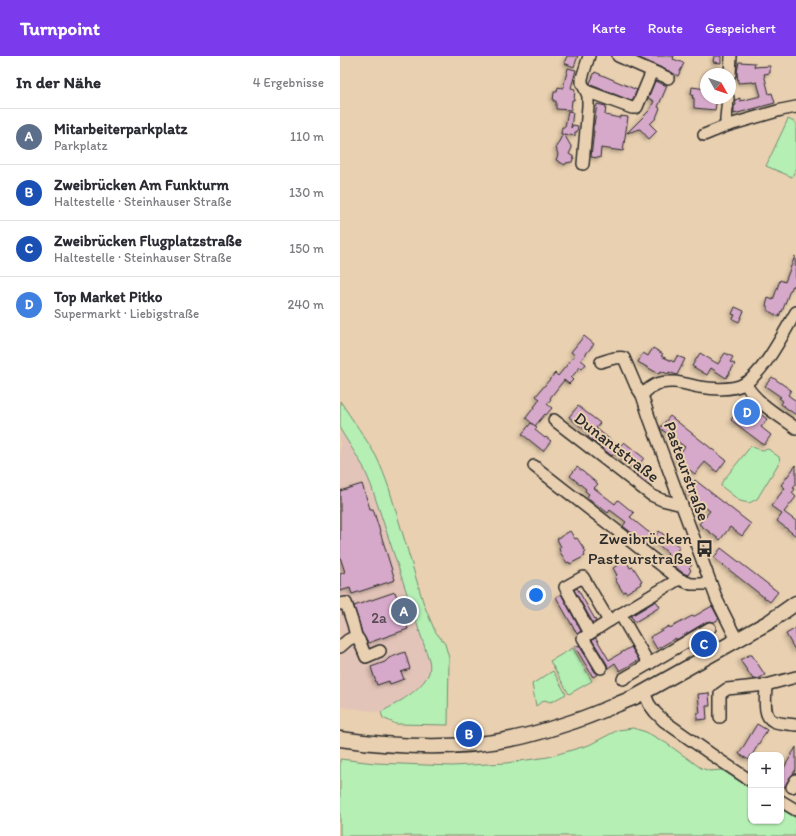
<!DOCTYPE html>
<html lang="de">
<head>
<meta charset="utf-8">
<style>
  :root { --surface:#fff; --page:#f2f2f3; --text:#2b2b33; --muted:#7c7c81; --line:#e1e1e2; --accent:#7c3aed }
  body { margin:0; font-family:Itim,sans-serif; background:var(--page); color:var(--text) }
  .controls { position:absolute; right:12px; bottom:12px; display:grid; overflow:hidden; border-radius:8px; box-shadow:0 1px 3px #0004 }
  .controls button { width:36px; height:36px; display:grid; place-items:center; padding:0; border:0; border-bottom:1px solid var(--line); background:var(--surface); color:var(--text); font:20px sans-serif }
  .compass { position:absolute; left:360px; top:12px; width:36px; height:36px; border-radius:50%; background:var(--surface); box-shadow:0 1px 3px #0004; rotate:130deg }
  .you { position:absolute; left:196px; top:539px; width:14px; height:14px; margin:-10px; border:3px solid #fff; border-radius:50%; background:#1a73e8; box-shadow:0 0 0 6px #1a73e833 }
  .badge { display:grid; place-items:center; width:26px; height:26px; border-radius:50%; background:var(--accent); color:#fff; font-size:13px; font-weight:700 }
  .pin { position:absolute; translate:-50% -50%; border:2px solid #fff; box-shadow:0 1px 4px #0006 }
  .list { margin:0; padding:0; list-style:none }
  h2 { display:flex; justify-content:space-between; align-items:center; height:52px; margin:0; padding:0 16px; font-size:17px }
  h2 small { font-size:13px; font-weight:400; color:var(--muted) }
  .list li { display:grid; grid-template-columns:26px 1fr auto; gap:12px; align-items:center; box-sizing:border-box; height:56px; padding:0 16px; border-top:1px solid var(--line) }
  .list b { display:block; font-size:15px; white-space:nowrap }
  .list p { margin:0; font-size:13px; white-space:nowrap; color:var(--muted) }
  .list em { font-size:13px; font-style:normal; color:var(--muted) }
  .map { position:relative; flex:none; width:456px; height:780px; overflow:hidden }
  header { display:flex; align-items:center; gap:24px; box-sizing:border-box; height:56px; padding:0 20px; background:var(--accent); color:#fff }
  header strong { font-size:19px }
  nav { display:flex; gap:22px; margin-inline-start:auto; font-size:14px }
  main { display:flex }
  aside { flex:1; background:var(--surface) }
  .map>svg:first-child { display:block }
  .built { fill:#e3c4b8 }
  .green { fill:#b5efb4; stroke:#708d70 }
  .building { fill:#d6a8c9; stroke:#2b2b2b; filter:url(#shadow) }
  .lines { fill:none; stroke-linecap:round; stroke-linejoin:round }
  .minor-casing { stroke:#2b2b2b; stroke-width:14 }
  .major-casing { stroke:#2b2b2b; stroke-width:17 }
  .minor { stroke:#e9d0b1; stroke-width:11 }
  .major { stroke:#e9d0b1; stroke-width:14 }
  .labels { text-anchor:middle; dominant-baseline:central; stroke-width:4; stroke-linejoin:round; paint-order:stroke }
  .number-label { font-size:15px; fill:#564a52 }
  .street-label { font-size:17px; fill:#2b2b2b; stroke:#e9d0b1 }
  .poi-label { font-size:17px; fill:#2b2b2b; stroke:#e9d0b1; text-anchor:end }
</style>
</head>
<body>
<header>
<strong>Turnpoint</strong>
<nav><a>Karte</a><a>Route</a><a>Gespeichert</a></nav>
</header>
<main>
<aside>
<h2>In der Nähe<small>4 Ergebnisse</small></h2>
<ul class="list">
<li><span class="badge" style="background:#5c6f8a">A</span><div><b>Mitarbeiterparkplatz</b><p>Parkplatz</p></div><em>110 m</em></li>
<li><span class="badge" style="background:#1a4fb4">B</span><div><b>Zweibrücken Am Funkturm</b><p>Haltestelle · Steinhauser Straße</p></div><em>130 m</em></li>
<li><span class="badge" style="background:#1a4fb4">C</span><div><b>Zweibrücken Flugplatzstraße</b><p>Haltestelle · Steinhauser Straße</p></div><em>150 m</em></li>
<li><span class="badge" style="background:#3f7fe0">D</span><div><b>Top Market Pitko</b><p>Supermarkt · Liebigstraße</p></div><em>240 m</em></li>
</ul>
</aside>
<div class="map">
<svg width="456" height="780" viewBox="0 0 456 780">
  <defs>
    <filter id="shadow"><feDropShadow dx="-2" dy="2" stdDeviation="2" flood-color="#0004"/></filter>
  </defs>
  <rect width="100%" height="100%" fill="#e9d0b1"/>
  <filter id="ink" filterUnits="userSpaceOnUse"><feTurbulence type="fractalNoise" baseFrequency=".025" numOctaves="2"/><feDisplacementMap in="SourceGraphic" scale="8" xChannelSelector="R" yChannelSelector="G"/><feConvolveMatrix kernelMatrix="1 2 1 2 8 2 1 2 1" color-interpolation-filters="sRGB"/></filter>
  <g filter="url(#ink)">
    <!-- built -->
    <polygon class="built" points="0,373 23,410 31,429 89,604 90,615 85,624 76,633 61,645 41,656 0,651"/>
    <!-- green -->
    <g class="green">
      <polygon points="448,63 456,67 456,112 452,121 426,110"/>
      <path d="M0 345C12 363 25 381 36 400 41 410 45 421 49 432L84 549 95 575 105 588 109 602 108 669 56 668 43 662 41 656C56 648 82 634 89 617 90 613 90 608 89 604L31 429 23 410 0 373Z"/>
      <path d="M411 390C417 393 422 395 428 393L439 401 440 405 417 443 409 447 400 445 381 430 382 426Z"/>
      <polygon points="233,592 252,625 229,638 210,605"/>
      <polygon points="213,615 226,638 211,646 204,644 196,650 192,628"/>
      <polygon points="293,672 306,676 326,687 361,712 370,715 382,714 411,733 411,765 441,765 441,753 456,762 456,780 0,780 0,703 35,707 112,710 166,707 208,701 249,689 278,674"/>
    </g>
    <!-- building -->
    <g class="building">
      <polygon points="227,0 238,0 234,11 224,7"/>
      <polygon points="295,0 334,0 333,3 344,7 338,20 331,16"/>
      <polygon points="374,0 381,0 381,7 373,6"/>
      <polygon points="399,6 415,7 414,11 430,10 430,17 424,18 429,38 432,37 435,47 394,58 394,50 396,49 395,44 400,42 400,45 421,40 417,26 413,27 413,26 398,27 397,16"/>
      <polygon points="228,12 236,14 231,32 235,33 234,44 232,44 231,54 216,53 216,45 213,45 214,36 217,36 218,31 223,32"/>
      <polygon points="255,16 297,34 292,45 251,29 250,27"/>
      <polygon points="315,25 327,30 318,51 320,52 316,62 310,68 317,75 309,83 300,73 287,77 310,54 314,45 308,42"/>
      <polygon points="352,31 366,33 366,42 377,42 375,54 354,52 354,42 352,42 353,39 351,39"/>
      <polygon points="257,48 266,50 265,59 280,62 281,60 288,61 283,95 261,92 260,102 251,101 254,75 253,75 253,69 254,69"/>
      <polygon points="228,55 233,56 231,72 233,69 238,70 237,76 235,76 235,80 224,78 232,92 229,98 234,101 232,106 226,107 225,109 216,104 218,99 216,91 223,78 221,78 222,71 225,71"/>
      <polygon points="455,200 456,230 453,229 451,234 450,234 442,256 441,255 439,261 427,254 428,251 426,250 428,242 433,244 440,224 445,226"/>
      <polygon points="395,251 404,255 399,266 393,263 395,259 392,258"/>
      <polygon points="244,280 254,288 241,304 246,308 242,313 240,311 231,322 233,324 229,328 224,324 210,342 211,343 207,348 212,352 206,359 205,358 195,370 186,362 200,343 196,340 215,317 218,320 235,299 231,296"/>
      <polygon points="313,292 323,298 321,300 334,306 337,300 345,303 337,319 329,316 328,318 321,315 319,318 298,306 303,297 308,300"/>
      <polygon points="360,297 378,308 385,297 393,301 390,306 395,308 386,322 371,312 367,319 352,310"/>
      <polygon points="432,321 451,334 448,339 456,345 456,359 441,348 443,345 439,342 441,341 425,330"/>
      <polygon points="404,346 427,363 421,371 431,379 424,389 391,364"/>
      <polygon points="238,350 260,367 256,372 279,391 284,386 304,402 300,407 316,419 308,428 293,416 295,414 274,397 272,400 248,381 250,378 229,361"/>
      <polygon points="330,360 386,404 377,416 365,406 355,418 335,403 345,391 320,372"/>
      <polygon points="191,367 197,371 195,374 205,382 206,381 211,385 203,395 182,378"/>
      <polygon points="456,409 456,429 453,432 455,433 452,437 456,441 444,456 456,465 456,480 437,465 442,458 431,450 445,432 441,429"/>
      <polygon points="237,411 258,428 254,432 275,448 278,444 294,457 290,461 307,475 315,480 319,475 340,491 335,497 352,509 349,512 351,514 348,519 343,517 328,505 331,502 327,498 328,497 316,487 315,489 311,486 308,490 283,470 286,466 270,454 268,457 247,441 249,438 245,435 246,433 230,420"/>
      <polygon points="355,424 411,468 402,480 390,471 380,484 359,468 370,455 346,436"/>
      <polygon points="22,428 30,453 33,453 55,524 12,538 10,532 0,535 0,518 5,516 0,501 0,435"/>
      <polygon points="230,475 235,483 237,482 246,496 244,498 245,500 230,508 229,506 227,507 220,496 219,492 221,491 217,483"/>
      <polygon points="381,492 438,536 430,546 374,502"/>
      <polygon points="286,504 290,512 293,511 295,514 302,525 300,526 301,528 286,537 285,535 283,536 276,525 275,521 277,519 273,512"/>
      <polygon points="237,532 256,565 253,567 234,534"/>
      <polygon points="55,536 68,573 28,587 22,577 14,550"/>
      <polygon points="221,538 241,575 237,578 216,541"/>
      <polygon points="316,545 320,551 295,566 291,560"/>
      <polygon points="372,550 379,563 374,566 370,565 366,566 336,584 336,582 317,593 310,581 329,570 330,572 352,560 353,561"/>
      <polygon points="456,572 456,596 446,578"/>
      <polygon points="256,582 269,604 291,591 299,604 280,615 275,607 268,612 267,608 252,584"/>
      <polygon points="239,589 255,616 258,618 253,621 235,591"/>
      <polygon points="65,596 70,613 61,616 64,623 50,628 49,625 37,629 31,611 45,606 49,602"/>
      <polygon points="409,599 412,599 425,619 418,623 413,623 400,604"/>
      <polygon points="369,637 370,650 366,650 367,663 357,664 357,657 360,657 358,638"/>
      <polygon points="417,668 427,674 412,699 411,699 409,704 399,698"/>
      <polygon points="456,691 456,713 453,718 450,721 446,728 445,731 441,729 441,717"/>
    </g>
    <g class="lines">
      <defs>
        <g id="minor">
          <polyline points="278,0 328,22"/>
          <polyline points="390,18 391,0"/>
          <polyline points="246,35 292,52 295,52 297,51 312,15"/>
          <polyline points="386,70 386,62 388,42"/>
          <polyline points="364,79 386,70 441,54 456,51"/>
          <polyline points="243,108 248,50 248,40 246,35 242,27 242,22 249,0"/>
          <path d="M261 306C268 304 277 300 284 302L296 330 302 339 309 361 371 528 377 544 397 584"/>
          <path d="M405 327C416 347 438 359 456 372"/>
          <path d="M302 339C306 335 311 330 317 328 331 323 345 328 359 331 373 333 391 335 404 328 424 317 444 276 456 256"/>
          <polyline points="214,364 311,439 322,444 342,449"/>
          <polyline points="194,410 339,523 351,528 371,528"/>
          <polyline points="0,548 6,547 13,568 16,580 19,584 26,601 40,595"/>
          <polyline points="280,558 309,608"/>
          <polyline points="250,577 225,531 243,521 269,565 339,523"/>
          <polyline points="0,591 8,584 16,580"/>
          <polyline points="261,612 243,582 269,565"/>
          <polyline points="283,623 370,572"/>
          <path d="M426 629C426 640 422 660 433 665 439 668 450 668 456 669"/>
          <polyline points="304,636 309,648 315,656 324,665 378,703 411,725"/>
          <polyline points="380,661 380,638 387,633 426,629 456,621"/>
          <polyline points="452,731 456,724"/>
          <polyline points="441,745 456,754"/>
        </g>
        <path id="major" d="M0 683C55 691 116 694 171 683 192 679 214 672 235 665 256 658 275 649 295 641L304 636 429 566 456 547"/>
      </defs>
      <!-- minor casing -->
      <use href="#minor" class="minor-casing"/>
      <!-- major casing -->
      <use href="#major" class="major-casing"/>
      <!-- minor -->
      <use href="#minor" class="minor"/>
      <!-- major -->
      <use href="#major" class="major"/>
    </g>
  </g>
  <!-- icons -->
  <defs>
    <symbol id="bus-bare" viewBox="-9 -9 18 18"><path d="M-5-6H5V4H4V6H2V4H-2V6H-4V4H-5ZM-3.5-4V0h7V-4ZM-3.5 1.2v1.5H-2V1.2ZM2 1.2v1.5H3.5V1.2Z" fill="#2b2b2b" stroke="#e9d0b1" stroke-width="2.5" paint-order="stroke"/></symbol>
  </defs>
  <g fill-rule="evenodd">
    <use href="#bus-bare" x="352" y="480" width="25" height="25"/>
  </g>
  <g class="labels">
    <!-- number labels -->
    <g class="number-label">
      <text x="39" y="562">2a</text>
    </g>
    <!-- street labels -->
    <g class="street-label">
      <text transform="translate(277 391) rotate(38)">Dunantstraße</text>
      <text transform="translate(347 415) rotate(70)">Pasteurstraße</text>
    </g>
    <!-- poi labels -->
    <g class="poi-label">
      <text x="352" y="482">Zweibrücken<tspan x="352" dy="20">Pasteurstraße</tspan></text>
    </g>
  </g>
</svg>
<div class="controls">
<button>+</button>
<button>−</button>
</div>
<svg class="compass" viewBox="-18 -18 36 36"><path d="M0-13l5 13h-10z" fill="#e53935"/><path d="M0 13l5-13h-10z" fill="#7c7c81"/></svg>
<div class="you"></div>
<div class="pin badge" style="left:64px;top:555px;background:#5c6f8a">A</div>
<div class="pin badge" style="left:129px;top:678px;background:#1a4fb4">B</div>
<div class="pin badge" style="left:364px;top:588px;background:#1a4fb4">C</div>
<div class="pin badge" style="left:407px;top:356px;background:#3f7fe0">D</div>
</div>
</main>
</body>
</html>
